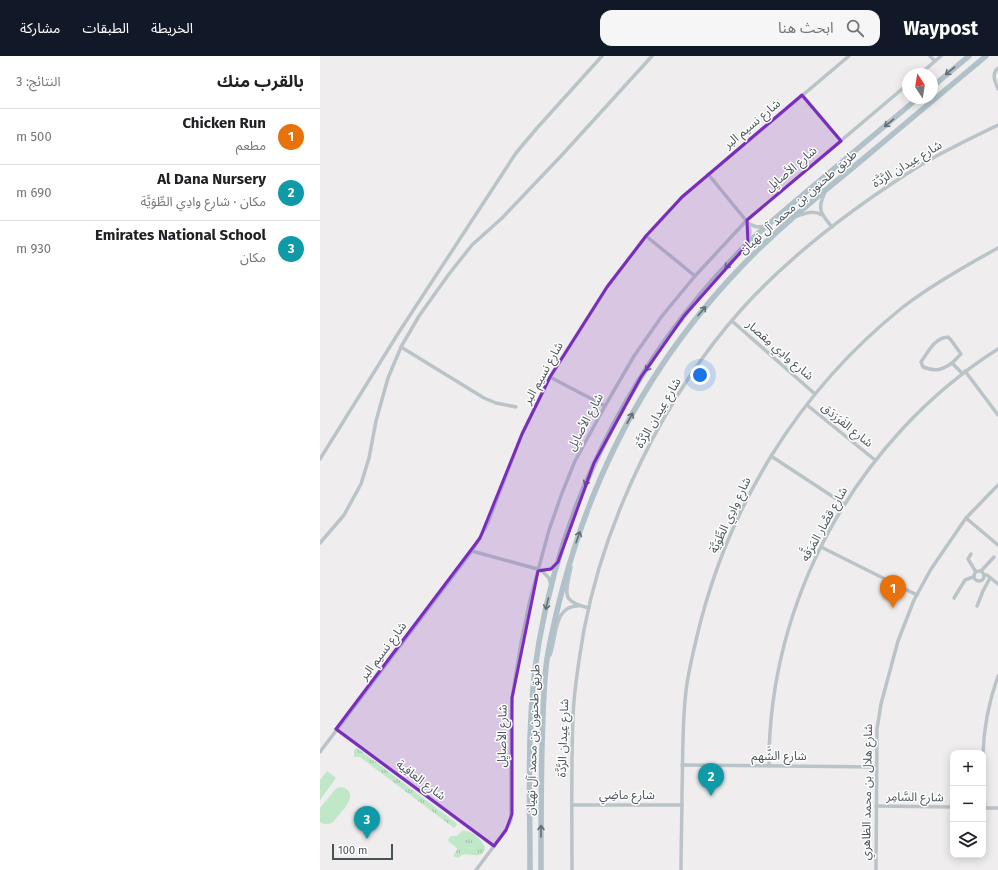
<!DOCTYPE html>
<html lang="ar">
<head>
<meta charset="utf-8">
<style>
  :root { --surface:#fff; --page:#f6f6f6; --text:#202124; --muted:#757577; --line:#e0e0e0; --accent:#111827 }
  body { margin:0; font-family:"Fira Sans","Noto Sans Arabic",sans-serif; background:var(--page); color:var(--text); direction:rtl }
  .controls { position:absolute; right:12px; bottom:12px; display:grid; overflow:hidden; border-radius:8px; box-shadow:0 2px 10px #0003 }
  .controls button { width:36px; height:36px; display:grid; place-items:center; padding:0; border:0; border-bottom:1px solid var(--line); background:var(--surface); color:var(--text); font:20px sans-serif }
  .compass { position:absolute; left:582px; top:12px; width:36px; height:36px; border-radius:50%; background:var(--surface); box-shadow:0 2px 10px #0003; rotate:348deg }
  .scale { position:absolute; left:12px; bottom:10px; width:61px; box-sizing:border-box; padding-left:4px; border:2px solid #485358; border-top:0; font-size:11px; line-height:14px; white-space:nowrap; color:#485358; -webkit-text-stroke:3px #fff; paint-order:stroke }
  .you { position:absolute; left:380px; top:319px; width:14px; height:14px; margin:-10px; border:3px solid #fff; border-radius:50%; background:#1a73e8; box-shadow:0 0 0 6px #1a73e833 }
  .badge { display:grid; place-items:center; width:26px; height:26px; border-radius:50%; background:var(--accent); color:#fff; font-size:13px; font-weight:700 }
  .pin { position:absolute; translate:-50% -33px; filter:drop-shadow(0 1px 2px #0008) }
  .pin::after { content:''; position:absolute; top:21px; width:14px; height:12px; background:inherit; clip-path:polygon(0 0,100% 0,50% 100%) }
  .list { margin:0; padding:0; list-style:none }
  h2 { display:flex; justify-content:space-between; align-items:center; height:52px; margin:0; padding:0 16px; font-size:17px }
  h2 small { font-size:13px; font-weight:400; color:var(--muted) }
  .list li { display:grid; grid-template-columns:26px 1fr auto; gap:12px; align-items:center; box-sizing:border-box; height:56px; padding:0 16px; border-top:1px solid var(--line) }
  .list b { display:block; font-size:15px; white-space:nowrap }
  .list p { margin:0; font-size:13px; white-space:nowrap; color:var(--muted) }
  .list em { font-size:13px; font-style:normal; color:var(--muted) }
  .icon { flex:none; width:22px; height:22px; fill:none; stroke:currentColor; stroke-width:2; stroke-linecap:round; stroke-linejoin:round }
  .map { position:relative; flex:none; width:678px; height:814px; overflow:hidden; direction:ltr }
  header { display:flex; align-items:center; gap:24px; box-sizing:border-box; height:56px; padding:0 20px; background:var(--accent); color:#fff }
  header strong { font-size:19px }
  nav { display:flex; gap:22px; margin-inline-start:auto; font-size:14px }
  .search { width:280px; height:36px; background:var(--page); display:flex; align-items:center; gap:10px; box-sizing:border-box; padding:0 14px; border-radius:12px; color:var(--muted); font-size:15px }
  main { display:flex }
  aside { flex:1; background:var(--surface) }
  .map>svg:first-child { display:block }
  .grass { fill:url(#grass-tufts) }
  .garden { fill:#c0e8c8 }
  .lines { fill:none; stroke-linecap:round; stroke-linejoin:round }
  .minor { stroke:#bac4c8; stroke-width:3.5 }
  .primary { stroke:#b0c1c9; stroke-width:5.5 }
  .oneway { stroke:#626e74 }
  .marked { fill:#7b2cbf; fill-opacity:0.2; stroke:#7b2cbf; stroke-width:3; stroke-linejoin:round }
  .labels { text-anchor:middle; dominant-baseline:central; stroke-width:3; stroke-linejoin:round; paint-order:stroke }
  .street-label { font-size:12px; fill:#485358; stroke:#fff }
</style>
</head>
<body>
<header>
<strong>Waypost</strong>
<div class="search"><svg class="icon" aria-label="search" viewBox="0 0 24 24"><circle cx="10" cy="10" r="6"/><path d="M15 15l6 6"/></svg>ابحث هنا</div>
<nav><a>الخريطة</a><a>الطبقات</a><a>مشاركة</a></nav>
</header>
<main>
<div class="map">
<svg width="678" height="814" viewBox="0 0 678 814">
  <defs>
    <pattern id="grass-tufts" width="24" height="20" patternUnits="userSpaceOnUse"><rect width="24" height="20" fill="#c0e8c8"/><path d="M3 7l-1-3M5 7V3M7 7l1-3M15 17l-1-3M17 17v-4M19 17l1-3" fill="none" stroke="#9ebfa5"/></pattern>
  </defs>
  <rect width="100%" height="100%" fill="#efeded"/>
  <!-- grass -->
  <g class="grass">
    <polygon points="37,692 135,766 137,768 134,772 40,701 34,701 34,694"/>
    <path d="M142 775C151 773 164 785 165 793L162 798C153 802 146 794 138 802L133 800 137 794V792L129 786 128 783 131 780H137Z"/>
  </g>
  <!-- garden -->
  <g class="garden">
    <polygon points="7,715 16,722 0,744 0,724"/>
    <path d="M22 731C42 737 20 757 13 766 9 769 4 769 0 766V752L14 735 17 732Z"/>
  </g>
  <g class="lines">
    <!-- minor -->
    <g class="minor">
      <polyline points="610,0 615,5"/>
      <path d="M678 12C671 18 675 25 678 33"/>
      <polyline points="600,18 621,0"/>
      <polyline points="482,39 521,85"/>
      <polyline points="388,118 429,168 437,171 446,170"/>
      <path d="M505 136C497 153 500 157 512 171"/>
      <path d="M477 160C486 157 493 154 502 159"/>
      <polyline points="326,180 375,220"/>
      <polyline points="428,187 430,177 429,168"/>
      <polyline points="412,265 495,338"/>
      <polyline points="81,291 164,342 176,347 196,351"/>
      <path d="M632 307C622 314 616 316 603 311L601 306C608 296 614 282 628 281L631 284 641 298 632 307 642 317"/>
      <polyline points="645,315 678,359"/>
      <polyline points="230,321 285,350"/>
      <polyline points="487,349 555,404"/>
      <polyline points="451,400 524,448"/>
      <polyline points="0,403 79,276 196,97 217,72 282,0"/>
      <polyline points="646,462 678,489"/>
      <polyline points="0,487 24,459 41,428 49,402 56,365 68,322 81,291 99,260 129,218 152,189 182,162 241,100 332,0"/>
      <polyline points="501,491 597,539"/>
      <polyline points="152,495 221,514 231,513 236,508"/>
      <polyline points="651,498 648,503 656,516"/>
      <path d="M251 511C247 535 238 545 269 552"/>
      <circle cx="659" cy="520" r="5"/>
      <polyline points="222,515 229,522 231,529"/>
      <polyline points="661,515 674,501"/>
      <polyline points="664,519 667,519 678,528"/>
      <polyline points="634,542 645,524 653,521"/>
      <polyline points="657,550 663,535 670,522"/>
      <path d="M230 599C237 581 233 550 258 550"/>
      <polyline points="16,673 174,790"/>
      <polyline points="0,696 152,495 167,469 202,378 230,321 287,231 326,180 362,141 529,0"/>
      <path d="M663 697C664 671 669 645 678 620"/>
      <polyline points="362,709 556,711"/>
      <path d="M449 710C448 543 538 382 678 293"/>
      <polyline points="663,731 665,752"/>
      <polyline points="252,749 362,749"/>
      <polyline points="556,750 633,751"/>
      <polyline points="664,752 678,752"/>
      <polyline points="156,814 186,774 191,764 191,666 192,642 201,587 210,544 229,474 242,437 255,405 285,350 314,300 342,260 375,220 426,165 588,28"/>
      <path d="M252 814C252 763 251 712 253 661 254 633 259 603 264 574 285 462 345 339 421 254 473 196 538 148 604 107 628 93 653 81 678 69"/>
      <path d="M361 814C361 788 362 762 362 736 363 702 362 668 366 635 368 616 373 598 377 580 408 450 478 335 583 251 613 228 645 210 678 192"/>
      <polyline points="556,814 557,673 561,648 578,585 594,544 611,513 646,462 678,429"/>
    </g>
    <!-- primary -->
    <g class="primary">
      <polyline points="612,31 649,0"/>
      <path d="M210 814C210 738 206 661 219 586 245 436 320 294 428 187 452 164 478 143 504 121 535 95 567 68 598 42"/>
      <path d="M221 814C221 773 221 732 222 691 223 662 223 632 227 603 231 579 237 554 243 531 275 410 334 302 420 212 454 176 492 145 530 114 575 76 621 38 666 0"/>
    </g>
  </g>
  <!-- one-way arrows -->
  <defs><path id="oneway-shaft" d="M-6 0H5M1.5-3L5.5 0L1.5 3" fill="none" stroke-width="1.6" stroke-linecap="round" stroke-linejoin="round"/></defs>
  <g class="oneway">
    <use href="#oneway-shaft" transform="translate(630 15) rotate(140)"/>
    <use href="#oneway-shaft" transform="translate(569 67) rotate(140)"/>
    <use href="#oneway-shaft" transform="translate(409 208) rotate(133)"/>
    <use href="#oneway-shaft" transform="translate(382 255) rotate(-50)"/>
    <use href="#oneway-shaft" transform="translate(329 310) rotate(123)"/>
    <use href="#oneway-shaft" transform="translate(310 362) rotate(-61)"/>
    <use href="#oneway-shaft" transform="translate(267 424) rotate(112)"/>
    <use href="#oneway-shaft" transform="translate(258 481) rotate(-71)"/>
    <use href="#oneway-shaft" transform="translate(227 548) rotate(103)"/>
    <use href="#oneway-shaft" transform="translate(221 775) rotate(-90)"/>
  </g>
  <!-- marked area -->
  <path class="marked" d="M482 39 521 85 427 164 428 188 364 260 321 321 274 407 238 506 231 513 218 515 192 642V758L186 774 174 790 16 673 160 482 202 378 230 321 287 231 326 180 362 141Z"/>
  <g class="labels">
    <!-- street labels -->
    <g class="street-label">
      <text transform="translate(432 68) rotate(-40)">شارع نسيم البر</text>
      <text transform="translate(587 108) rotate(-31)">شارع عِيدان الرَّدَّة</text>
      <text transform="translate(471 113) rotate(-40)">شارع الأصايِل</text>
      <text transform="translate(478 146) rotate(-41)">طريق طحنون بن محمد آل نهيان</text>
      <text transform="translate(460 294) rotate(41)">شارع وادِي مِقصار</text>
      <text transform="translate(223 317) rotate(-61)">شارع نسيم البر</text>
      <text transform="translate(338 357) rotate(-60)">شارع عِيدان الرَّدَّة</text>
      <text transform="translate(265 366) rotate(-62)">شارع الأصايِل</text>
      <text transform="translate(527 369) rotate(39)">شارع الفَرَزدَق</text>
      <text transform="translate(410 459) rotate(-65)">شارع وادِي الطِّوَيَّة</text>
      <text transform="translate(504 468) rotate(-61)">شارع قصَّار المَرَقَّه</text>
      <text transform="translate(63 595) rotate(-53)">شارع نسيم البر</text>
      <text transform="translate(182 680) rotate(-89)">شارع الأصايِل</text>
      <text transform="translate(243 682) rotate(-88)">شارع عِيدان الرَّدَّة</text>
      <text transform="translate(213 684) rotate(-88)">طريق طحنون بن محمد آل نهيان</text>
      <text x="459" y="700">شارع الشَّهم</text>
      <text transform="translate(101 724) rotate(37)">شارع العافِية</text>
      <text transform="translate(547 736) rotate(-89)">شارع هلال بن محمد الظاهري</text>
      <text x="307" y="739">شارع ماضِي</text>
      <text transform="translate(595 741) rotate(1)">شارع السَّامِر</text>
    </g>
  </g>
</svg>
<div class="controls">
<button>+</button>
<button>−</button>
<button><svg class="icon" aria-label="layers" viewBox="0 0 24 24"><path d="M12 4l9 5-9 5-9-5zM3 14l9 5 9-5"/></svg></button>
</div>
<svg class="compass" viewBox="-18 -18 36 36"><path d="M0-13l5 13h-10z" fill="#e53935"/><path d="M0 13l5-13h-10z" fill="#757577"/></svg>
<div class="scale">100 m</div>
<div class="you"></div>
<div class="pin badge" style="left:573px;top:552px;background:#e8710a">1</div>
<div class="pin badge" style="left:391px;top:740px;background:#0f9aa8">2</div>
<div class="pin badge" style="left:47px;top:783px;background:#0f9aa8">3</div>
</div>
<aside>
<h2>بالقرب منك<small>النتائج: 3</small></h2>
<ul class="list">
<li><span class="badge" style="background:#e8710a">1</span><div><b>Chicken Run</b><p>مطعم</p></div><em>500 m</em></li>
<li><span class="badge" style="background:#0f9aa8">2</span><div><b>Al Dana Nursery</b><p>مكان · شارع وادِي الطِّوَيَّة</p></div><em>690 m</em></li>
<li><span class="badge" style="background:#0f9aa8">3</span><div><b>Emirates National School</b><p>مكان</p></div><em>930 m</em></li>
</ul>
</aside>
</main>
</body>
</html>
